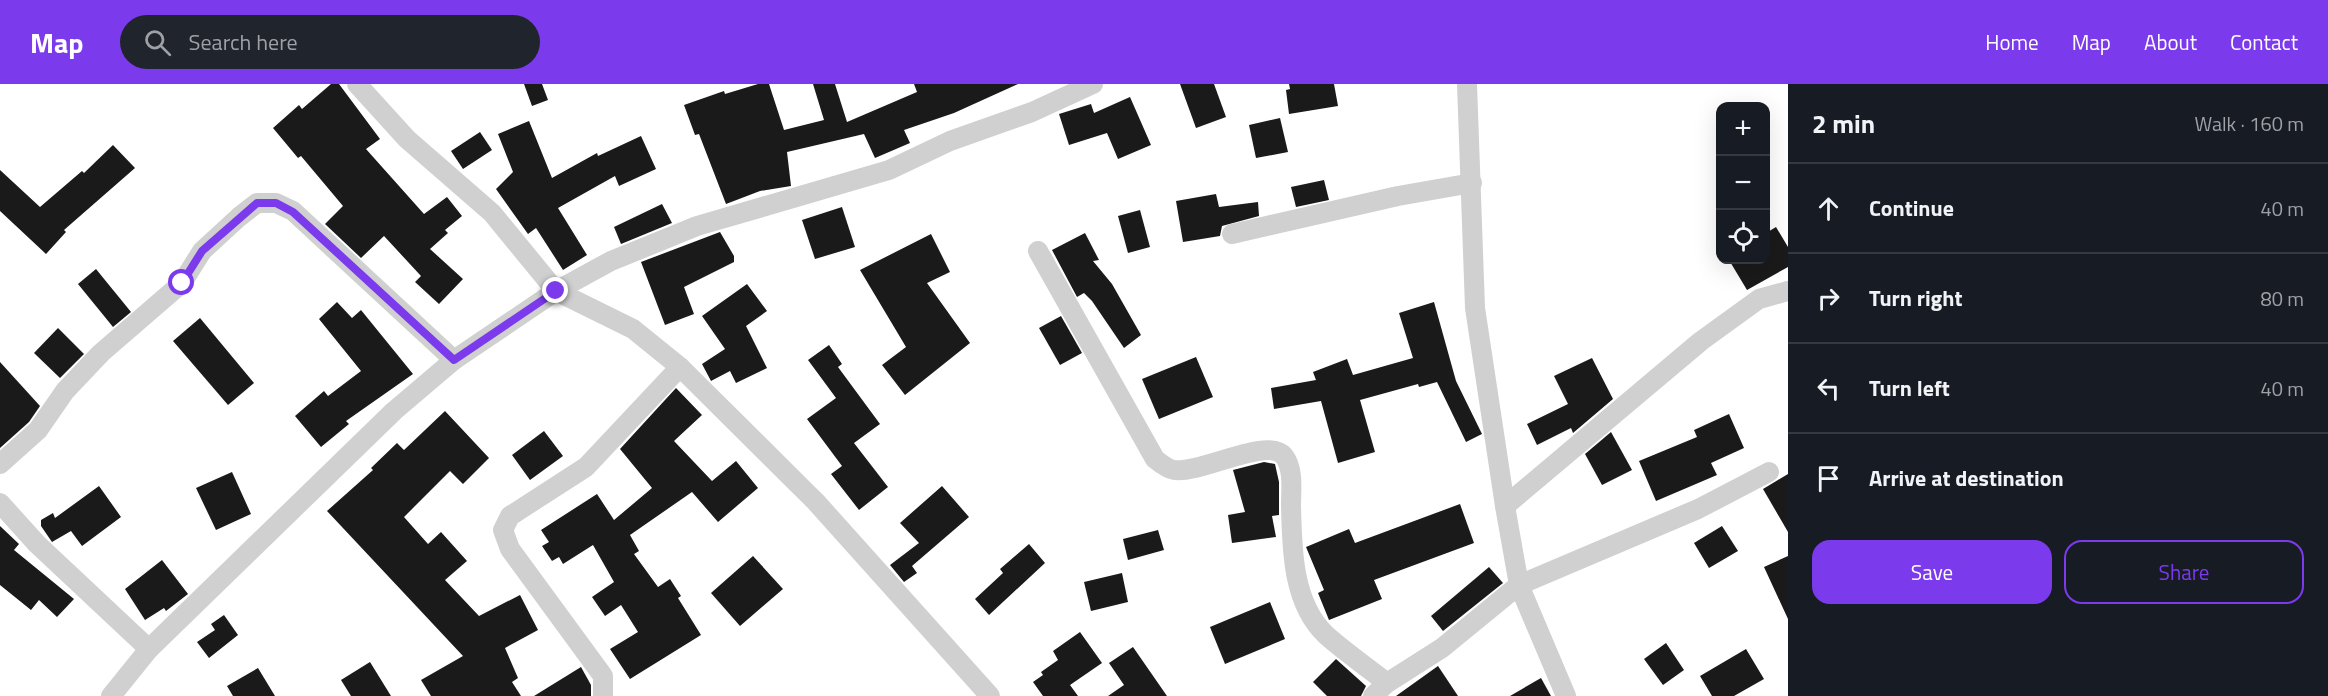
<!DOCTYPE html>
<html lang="en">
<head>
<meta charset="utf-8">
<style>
  :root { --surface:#171b24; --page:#20242c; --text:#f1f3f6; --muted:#9ea1a6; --line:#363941; --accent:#7c3aed }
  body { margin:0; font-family:"Titillium Web",sans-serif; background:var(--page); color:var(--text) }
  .controls { position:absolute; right:18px; top:18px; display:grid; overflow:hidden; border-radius:12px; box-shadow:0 6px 24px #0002 }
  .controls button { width:54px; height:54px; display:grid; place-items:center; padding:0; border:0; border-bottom:2px solid var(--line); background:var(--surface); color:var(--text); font:30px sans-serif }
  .stop { position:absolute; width:18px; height:18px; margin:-14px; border:4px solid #7c3aed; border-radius:50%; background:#fff }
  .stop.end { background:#7c3aed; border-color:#fff; box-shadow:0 2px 6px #0008 }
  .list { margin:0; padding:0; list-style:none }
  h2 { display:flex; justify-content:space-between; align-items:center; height:78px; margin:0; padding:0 24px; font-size:26px }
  h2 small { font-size:20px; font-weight:400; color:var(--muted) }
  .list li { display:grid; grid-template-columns:39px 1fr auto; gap:18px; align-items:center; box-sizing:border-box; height:90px; padding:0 24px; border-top:2px solid var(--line) }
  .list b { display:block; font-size:22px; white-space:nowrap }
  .list em { font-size:20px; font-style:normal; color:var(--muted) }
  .actions { display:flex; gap:12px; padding:18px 24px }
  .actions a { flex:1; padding:14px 0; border:2px solid var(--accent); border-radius:18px; text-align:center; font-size:21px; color:var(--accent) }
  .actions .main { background:var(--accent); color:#fff }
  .icon { flex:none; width:33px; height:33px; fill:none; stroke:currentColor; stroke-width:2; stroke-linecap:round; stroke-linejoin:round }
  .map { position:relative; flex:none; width:1788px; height:612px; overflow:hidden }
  header { display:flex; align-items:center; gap:36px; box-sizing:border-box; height:84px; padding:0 30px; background:var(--accent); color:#fff }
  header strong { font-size:28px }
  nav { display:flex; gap:33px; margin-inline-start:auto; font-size:21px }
  .search { width:420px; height:54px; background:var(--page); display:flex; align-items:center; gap:15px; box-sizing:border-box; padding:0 21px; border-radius:33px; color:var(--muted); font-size:22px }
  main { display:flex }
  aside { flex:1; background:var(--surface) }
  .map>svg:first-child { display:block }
  .building { fill:#1a1a1a }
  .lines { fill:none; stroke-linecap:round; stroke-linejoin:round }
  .minor { stroke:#d0d0d0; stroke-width:20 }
  .route { stroke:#7c3aed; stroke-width:8 }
</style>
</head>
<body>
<header>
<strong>Map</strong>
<div class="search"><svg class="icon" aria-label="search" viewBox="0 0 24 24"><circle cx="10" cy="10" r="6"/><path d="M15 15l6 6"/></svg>Search here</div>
<nav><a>Home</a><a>Map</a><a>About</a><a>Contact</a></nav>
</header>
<main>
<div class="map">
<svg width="1788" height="612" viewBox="0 0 1788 612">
  <rect width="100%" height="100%" fill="#fff"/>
  <!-- building -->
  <g class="building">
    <polygon points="331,0 339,0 380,55 366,65 424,130 447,113 462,132 445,146 448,149 430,165 463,195 439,220 415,198 421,192 384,152 361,174 325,140 343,122 301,72 298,74 273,44 299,21 302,25"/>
    <polygon points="524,0 542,0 548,16 532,22"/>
    <polygon points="758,0 769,0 784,46 824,36 813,0 835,0 847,38 917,8 914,0 1018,0 954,29 904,46 910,59 875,74 864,50 787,68 791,102 760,107 726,120 699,50 695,51 684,21 724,7 725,10"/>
    <polygon points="1180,0 1214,0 1226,33 1196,44"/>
    <polygon points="1289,0 1334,0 1338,22 1289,30 1286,6 1290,5"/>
    <polygon points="1130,13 1151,61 1118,75 1107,49 1069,61 1059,30 1091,20 1094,29"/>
    <polygon points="1280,34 1288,68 1256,74 1249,41"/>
    <polygon points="529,37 552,94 597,69 598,72 641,52 656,85 619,102 615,92 558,124 587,171 563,186 536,144 528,150 496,105 513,88 498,50"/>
    <polygon points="480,48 492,66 463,85 451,67"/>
    <polygon points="113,61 135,84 64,146 66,148 46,170 0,127 0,86 40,123 82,87 84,89"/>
    <polygon points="1324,96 1329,116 1296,123 1291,103"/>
    <polygon points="1216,110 1219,123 1258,118 1259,132 1222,142 1220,152 1183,158 1176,117"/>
    <polygon points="662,120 672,139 621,160 614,143"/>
    <polygon points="842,123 855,163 815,175 802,136"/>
    <polygon points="1140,126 1150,163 1128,169 1118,132"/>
    <polygon points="1776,143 1788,163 1788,183 1747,206 1729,176 1766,176 1766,149"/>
    <polygon points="720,148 734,172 734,178 684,203 694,230 665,241 641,178"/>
    <polygon points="1085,149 1099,176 1093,177 1112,200 1141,251 1124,264 1092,217 1084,209 1077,213 1052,166"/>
    <polygon points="931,150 950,188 927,199 970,259 905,311 882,281 906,263 860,186"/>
    <polygon points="96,185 131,228 113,243 78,200"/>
    <polygon points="747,200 767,227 746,242 767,284 736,299 730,287 711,297 702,280 725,265 702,232"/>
    <polygon points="337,218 352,234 361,226 413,290 346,337 349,340 321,363 295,332 324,307 328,312 361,287 319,235"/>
    <polygon points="1434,218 1456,297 1482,350 1466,358 1437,298 1419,303 1418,300 1360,316 1375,368 1338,379 1321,317 1274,325 1271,304 1316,296 1313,288 1347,275 1353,291 1413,274 1399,229"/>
    <polygon points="1061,232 1082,269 1060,281 1039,244"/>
    <polygon points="200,234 254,299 228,321 173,257"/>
    <polygon points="58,244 84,270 60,294 34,269"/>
    <polygon points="829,261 842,280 838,283 880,340 854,359 888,403 859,426 831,390 842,382 807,335 836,314 808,276"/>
    <polygon points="1196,273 1213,313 1159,335 1142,295"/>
    <polygon points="1592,274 1613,315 1573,349 1571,344 1537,361 1527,340 1568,320 1554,292"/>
    <polygon points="0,278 40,322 29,338 0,364"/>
    <polygon points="676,304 702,331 674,357 712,397 736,377 758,404 718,438 692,408 630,451 639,467 634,470 658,503 670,495 681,512 678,514 701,551 630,595 610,565 638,548 621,521 605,532 592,513 614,498 593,461 563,480 559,473 552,477 542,462 549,458 541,446 597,410 614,436 652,404 620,365"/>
    <polygon points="445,327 489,374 463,400 450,387 404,433 428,460 441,448 467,477 445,496 479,532 520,511 538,546 505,564 518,594 512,598 521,612 431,612 421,596 463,572 327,427 373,386 371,384 397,359 404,366"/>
    <polygon points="1729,330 1744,364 1711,379 1717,391 1656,417 1639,377 1697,353 1694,346"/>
    <polygon points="544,347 563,372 530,396 512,371"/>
    <polygon points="1611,348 1632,386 1602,401 1585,370"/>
    <polygon points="1264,378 1275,380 1279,398 1279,431 1272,432 1276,453 1232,459 1228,431 1245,428 1233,386"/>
    <polygon points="232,388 251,430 216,446 196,404"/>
    <polygon points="1788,390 1788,448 1763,405"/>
    <polygon points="99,402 121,433 82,462 71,447 52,458 41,442 41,436 53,429 55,434"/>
    <polygon points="942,402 969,433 912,482 917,489 904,498 890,481 919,459 900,439"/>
    <polygon points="1460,420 1474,459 1374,496 1382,515 1329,536 1318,509 1324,506 1306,463 1349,445 1355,459"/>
    <polygon points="0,442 19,460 14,466 74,515 57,533 39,516 31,526 0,501"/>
    <polygon points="1722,442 1738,467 1709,484 1694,459"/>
    <polygon points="1158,446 1164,466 1128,476 1123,455"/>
    <polygon points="1029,460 1045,479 989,531 975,515 1003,489 1000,485"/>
    <polygon points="753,472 783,505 740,542 711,509"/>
    <polygon points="1788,472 1788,535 1764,483"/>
    <polygon points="162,476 188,510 166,527 164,524 145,536 125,505"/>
    <polygon points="1489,483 1503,499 1443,547 1431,532"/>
    <polygon points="1122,489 1128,518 1091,527 1084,498"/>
    <polygon points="1270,518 1285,555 1225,580 1210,543"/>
    <polygon points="224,531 238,551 209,574 197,558 215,546 211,540"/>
    <polygon points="1080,548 1102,579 1070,601 1078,612 1043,612 1033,598 1043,591 1041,588 1058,576 1053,567"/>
    <polygon points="1666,559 1684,586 1663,601 1644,575"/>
    <polygon points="1133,563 1167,612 1108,612 1124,601 1109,579"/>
    <polygon points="1746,565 1764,595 1734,612 1712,612 1700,592"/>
    <polygon points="1336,575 1366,602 1361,612 1327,612 1313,598"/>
    <polygon points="370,578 391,612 351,612 341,596"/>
    <polygon points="1438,582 1458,612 1396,612"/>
    <polygon points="581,583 591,601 591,612 534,612"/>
    <polygon points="258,584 275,612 233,612 227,602"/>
    <polygon points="1541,594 1551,612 1510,612"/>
  </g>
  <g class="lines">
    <!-- minor -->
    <g class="minor">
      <polyline points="357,0 407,55 492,129 556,207 633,245 680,283 816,418 990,612"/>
      <polyline points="1467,0 1475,224 1505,422 1519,501 1566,612"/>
      <polyline points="1232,150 1398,112 1472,99"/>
      <path d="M1038 167 1155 375C1160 379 1168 385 1174 386 1201 390 1268 352 1284 372 1294 385 1291 406 1291 421 1292 464 1292 519 1326 551 1345 568 1367 583 1387 599"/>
      <polyline points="0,380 38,346 65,307 101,269 182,199 202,167 239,133 257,119 276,119 293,127 454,276"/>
      <polyline points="0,419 37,460 149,565"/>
      <polyline points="1505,422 1701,257 1759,215 1788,207"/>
      <polyline points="111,612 149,565 394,327 454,276 556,207 611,177 697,142 889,86 950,57 1032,28 1093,0"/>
      <polyline points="603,612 603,592 510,465 503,446 510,432 586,383 680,283"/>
      <polyline points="1373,612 1387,599 1442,564 1519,501 1698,425 1769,388"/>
    </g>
  </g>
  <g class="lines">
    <!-- route -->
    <polyline class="route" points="182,199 202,167 257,119 276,119 293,128 454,276 556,207"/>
  </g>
</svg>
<div class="controls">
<button>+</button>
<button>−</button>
<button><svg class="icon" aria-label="locate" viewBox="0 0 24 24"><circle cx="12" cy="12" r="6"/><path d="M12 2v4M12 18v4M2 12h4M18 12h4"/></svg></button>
</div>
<div class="stop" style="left:182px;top:199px"></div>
<div class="stop end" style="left:556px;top:207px"></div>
</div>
<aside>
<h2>2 min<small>Walk · 160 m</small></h2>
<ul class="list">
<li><svg class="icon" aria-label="ahead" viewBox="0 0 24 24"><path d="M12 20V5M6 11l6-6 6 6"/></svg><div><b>Continue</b></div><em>40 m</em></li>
<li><svg class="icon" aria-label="right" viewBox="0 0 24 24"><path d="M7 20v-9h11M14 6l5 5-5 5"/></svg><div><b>Turn right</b></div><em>80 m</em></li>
<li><svg class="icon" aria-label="left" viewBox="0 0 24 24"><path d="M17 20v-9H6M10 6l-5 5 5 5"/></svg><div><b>Turn left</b></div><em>40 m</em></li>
<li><svg class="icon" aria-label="arrive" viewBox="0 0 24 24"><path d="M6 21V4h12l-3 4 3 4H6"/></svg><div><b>Arrive at destination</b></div></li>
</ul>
<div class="actions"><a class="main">Save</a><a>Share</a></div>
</aside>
</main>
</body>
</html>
